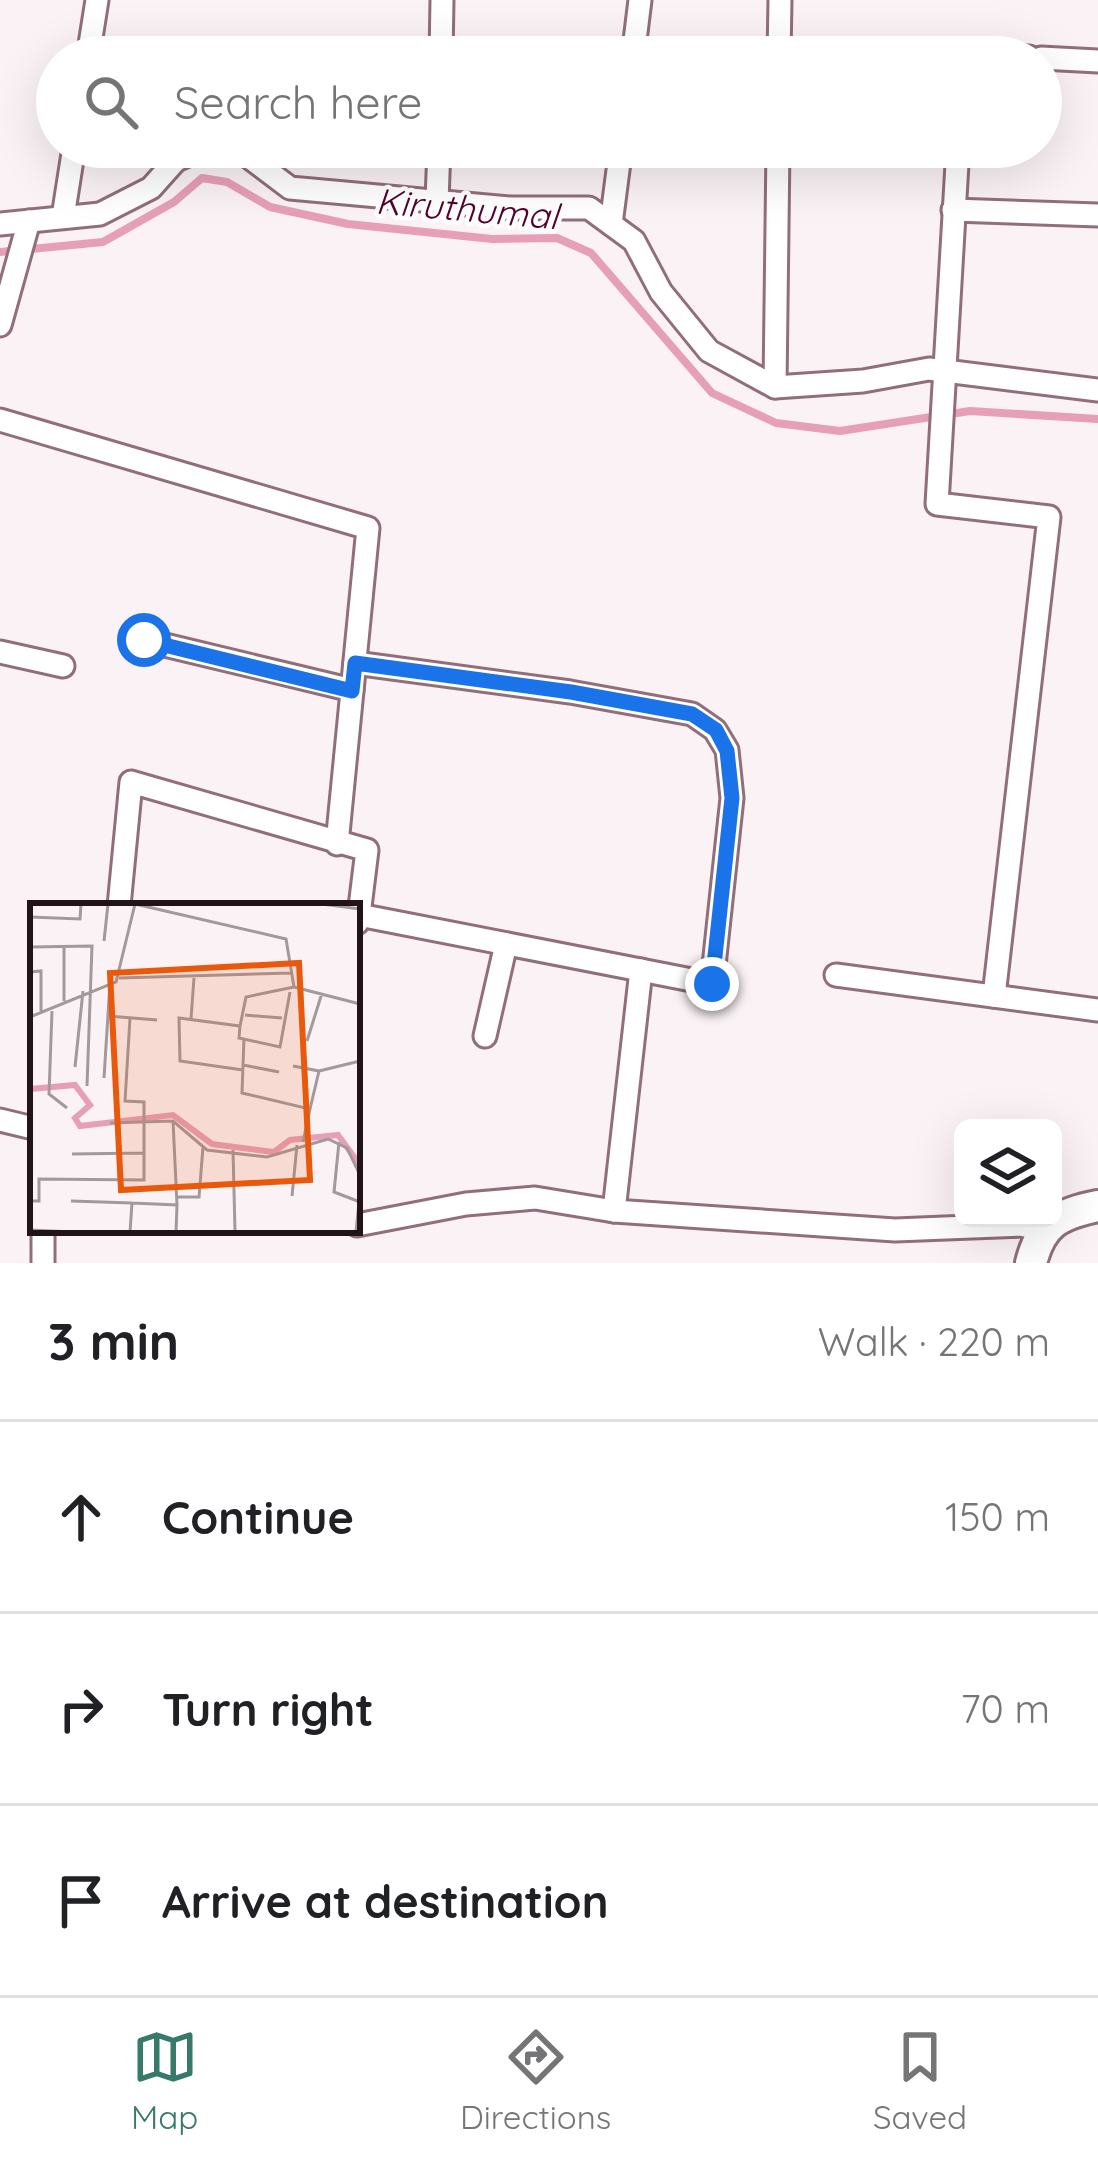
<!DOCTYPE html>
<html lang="en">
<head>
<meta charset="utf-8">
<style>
  :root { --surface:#fff; --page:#f6f6f6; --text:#202124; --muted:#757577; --line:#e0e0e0; --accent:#37796b }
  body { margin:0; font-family:Quicksand,sans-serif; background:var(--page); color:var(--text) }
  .controls { position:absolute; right:36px; bottom:36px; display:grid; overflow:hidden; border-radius:18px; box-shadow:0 12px 48px #0002 }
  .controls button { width:108px; height:108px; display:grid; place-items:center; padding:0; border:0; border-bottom:3px solid var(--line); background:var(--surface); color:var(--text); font:60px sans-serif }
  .stop { position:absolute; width:36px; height:36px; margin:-27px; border:9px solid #1a73e8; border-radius:50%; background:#fff }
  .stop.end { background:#1a73e8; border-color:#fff; box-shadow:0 3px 12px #0008 }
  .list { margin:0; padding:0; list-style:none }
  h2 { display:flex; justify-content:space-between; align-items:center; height:156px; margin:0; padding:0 48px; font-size:51px }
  h2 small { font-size:39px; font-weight:400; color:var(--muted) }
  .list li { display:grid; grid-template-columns:78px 1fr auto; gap:36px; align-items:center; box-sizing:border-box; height:192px; padding:0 48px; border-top:3px solid var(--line) }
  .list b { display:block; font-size:45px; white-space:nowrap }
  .list em { font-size:39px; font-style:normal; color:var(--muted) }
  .icon { flex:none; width:66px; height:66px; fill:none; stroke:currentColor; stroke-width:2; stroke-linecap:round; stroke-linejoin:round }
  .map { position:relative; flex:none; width:1098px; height:1263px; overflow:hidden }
  .search { position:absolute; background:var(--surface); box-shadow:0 12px 48px #0002; left:36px; right:36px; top:36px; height:132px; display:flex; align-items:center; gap:30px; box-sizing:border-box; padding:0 42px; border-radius:66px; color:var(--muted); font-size:45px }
  .sheet { height:732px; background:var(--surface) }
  nav { display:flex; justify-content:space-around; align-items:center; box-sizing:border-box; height:168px; border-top:3px solid var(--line); background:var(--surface); font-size:33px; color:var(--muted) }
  nav a { display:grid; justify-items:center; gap:6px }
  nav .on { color:var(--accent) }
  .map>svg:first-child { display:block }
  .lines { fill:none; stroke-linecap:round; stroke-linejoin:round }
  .stream { stroke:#e79fb8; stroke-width:8 }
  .street-casing { stroke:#916e7a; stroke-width:27 }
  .secondary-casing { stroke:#916e7a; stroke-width:36 }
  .street { stroke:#fff; stroke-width:21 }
  .secondary { stroke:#fff; stroke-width:30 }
  .route { stroke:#1a73e8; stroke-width:15 }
  .labels { text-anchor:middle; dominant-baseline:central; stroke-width:9; stroke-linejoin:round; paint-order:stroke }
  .water-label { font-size:36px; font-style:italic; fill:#54002c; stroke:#fff }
  .inset-river { fill:none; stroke:#e79fb8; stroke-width:6 }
  .inset-road { fill:none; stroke:#a3999d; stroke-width:3 }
  .view { fill:#e8590c; fill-opacity:0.15; stroke:#e8590c; stroke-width:6 }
  .inset-edge { fill:none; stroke:#211318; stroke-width:6 }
</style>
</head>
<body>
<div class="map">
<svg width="1098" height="1263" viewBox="0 0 1098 1263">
  <rect width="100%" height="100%" fill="#faf2f5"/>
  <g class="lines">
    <!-- stream -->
    <polyline class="stream" points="0,252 103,242 174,202 202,178 227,182 270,207 348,224 492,239 557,238 591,253 712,393 776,423 840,431 970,411 1098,419"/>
    <defs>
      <g id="street">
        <polyline points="88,57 97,0"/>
        <polyline points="441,57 442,0"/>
        <polyline points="633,57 640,0"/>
        <polyline points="779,57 780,0"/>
        <polyline points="965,57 965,53 1029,57"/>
        <polyline points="1041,58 1098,61"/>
        <polyline points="958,147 937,504 1049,517 994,996"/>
        <polyline points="437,201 439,147"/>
        <polyline points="953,210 1098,215"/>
        <polyline points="63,217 74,147"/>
        <polyline points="0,224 100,214 151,188 176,160 206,147 241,151 290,188 510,208 589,208 634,241 661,292 709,351 775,387 863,381 929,369 1098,390"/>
        <polyline points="611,224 621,147"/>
        <polyline points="0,325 29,221"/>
        <polyline points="775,387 778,147"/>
        <polyline points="0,420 368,528 337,844"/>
        <polyline points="144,640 352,690"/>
        <polyline points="0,652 63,666"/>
        <polyline points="355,663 570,692 692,714 715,730 727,750 732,798 712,984 359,915 357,923"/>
        <polyline points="119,906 131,782 367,850 359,915"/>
        <polyline points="836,975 1098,1010"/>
        <polyline points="485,1036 506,944"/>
        <polyline points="0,1120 33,1128"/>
        <polyline points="614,1211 641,970"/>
        <polyline points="357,1225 466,1204 535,1198 614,1211 895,1230 1021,1225 1046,1231"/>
        <polyline points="43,1230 43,1263"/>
      </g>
      <path id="secondary" d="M1031 1263C1041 1223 1059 1214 1098 1206"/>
    </defs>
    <!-- street casing -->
    <use href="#street" class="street-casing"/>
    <!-- secondary casing -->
    <use href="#secondary" class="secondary-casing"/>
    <!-- street -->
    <use href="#street" class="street"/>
    <!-- secondary -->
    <use href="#secondary" class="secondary"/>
  </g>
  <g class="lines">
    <!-- route -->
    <polyline class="route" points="144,640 352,691 355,663 571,692 692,714 716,730 727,751 732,798 712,984"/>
  </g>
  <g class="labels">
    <!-- water labels -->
    <g class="water-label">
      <text transform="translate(467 208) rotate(5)">Kiruthumal</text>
    </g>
  </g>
  <!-- overview -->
  <g transform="translate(30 903)">
    <rect width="330" height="330" fill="#faf2f5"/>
    <path class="inset-river" d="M0 186 45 182 60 202 45 215 50 223 143 212 182 241 244 249 260 237 308 232 330 262"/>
    <path class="inset-road" d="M105 1 256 36 264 84 330 101M292 1 330 6M0 14 50 16 51 1M74 38 78 1M0 44 62 43 57 183M0 69 11 68V111M330 71V111M89 75 262 70M34 98V43M22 108 19 191 37 205M215 112 252 115M78 113 127 117M0 114 86 79 105 1M161 116 164 75M210 123 209 135 250 144 260 89M214 135 212 190 280 206 273 239M277 138 292 90M213 162 249 169M263 163 289 168 280 206M45 164 53 88M213 167 150 158 149 115 210 123 216 94 264 84M289 168 330 158M74 175 80 80M143 218 147 302M80 220 143 218 177 247 237 254 298 236 317 245 330 272M309 239 304 289 330 299M203 247 205 329M42 251 114 250M262 293 267 242M146 294H169L173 244M0 298H9V276L114 277V199L95 198 100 115M41 298 102 300M0 327 44 329M100 329 102 300 147 302 146 329M326 329 330 289"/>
    <path class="view" d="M269 60 280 277 91 287 80 70Z"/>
    <rect width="330" height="330" class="inset-edge"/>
  </g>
</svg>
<div class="controls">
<button><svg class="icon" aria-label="layers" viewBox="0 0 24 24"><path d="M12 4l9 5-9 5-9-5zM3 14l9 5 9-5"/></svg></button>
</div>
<div class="stop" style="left:144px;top:640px"></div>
<div class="stop end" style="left:712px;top:984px"></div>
<div class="search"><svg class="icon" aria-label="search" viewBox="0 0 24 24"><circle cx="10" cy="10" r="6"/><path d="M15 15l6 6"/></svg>Search here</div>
</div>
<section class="sheet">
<h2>3 min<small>Walk · 220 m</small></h2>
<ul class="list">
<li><svg class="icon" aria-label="ahead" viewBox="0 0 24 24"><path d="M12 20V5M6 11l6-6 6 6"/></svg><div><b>Continue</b></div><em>150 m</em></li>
<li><svg class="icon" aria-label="right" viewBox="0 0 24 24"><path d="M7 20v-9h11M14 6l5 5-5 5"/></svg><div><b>Turn right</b></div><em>70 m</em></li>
<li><svg class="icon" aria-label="arrive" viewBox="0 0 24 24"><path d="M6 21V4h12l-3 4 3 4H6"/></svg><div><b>Arrive at destination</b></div></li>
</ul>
</section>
<nav>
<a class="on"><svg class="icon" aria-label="map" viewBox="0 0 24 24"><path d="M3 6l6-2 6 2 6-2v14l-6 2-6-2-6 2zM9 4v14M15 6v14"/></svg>Map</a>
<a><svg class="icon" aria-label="directions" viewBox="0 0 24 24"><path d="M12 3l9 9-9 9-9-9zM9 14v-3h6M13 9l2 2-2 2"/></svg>Directions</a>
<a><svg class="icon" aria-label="saved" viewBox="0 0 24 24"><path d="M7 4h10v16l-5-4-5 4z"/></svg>Saved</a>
</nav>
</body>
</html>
